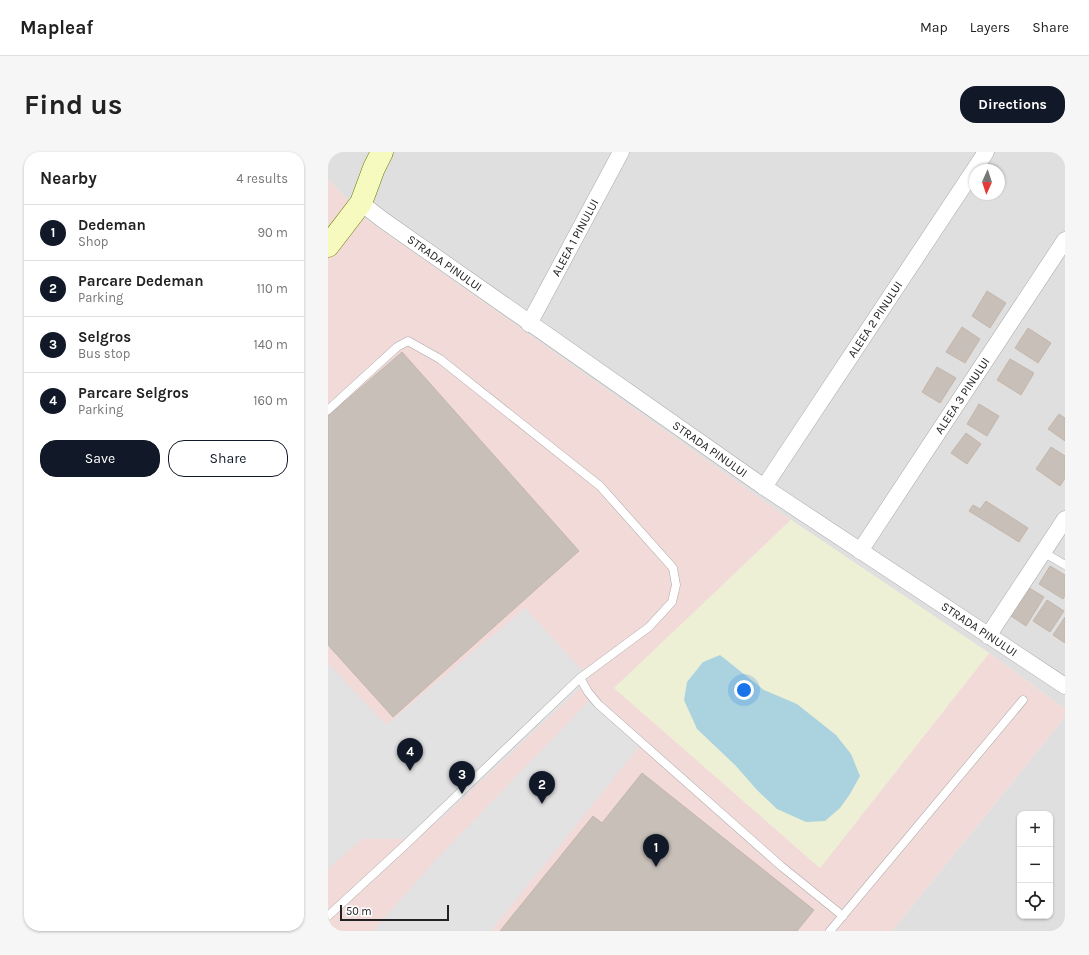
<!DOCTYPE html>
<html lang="en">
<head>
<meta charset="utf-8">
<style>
  :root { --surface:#fff; --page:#f6f6f6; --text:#222; --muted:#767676; --line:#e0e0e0; --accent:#111827 }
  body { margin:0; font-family:Karla,sans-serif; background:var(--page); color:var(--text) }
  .controls { position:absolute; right:12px; bottom:12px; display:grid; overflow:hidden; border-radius:8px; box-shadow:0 1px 3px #0004 }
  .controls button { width:36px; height:36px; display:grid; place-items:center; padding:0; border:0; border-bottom:1px solid var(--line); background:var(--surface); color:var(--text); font:20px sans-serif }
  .compass { position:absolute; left:641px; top:12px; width:36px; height:36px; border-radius:50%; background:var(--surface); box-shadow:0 1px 3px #0004; rotate:183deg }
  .scale { position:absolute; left:12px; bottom:10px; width:109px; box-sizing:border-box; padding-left:4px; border:2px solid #222; border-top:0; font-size:11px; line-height:14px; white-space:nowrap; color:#222; -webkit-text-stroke:3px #fff; paint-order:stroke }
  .you { position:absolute; left:416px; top:538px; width:14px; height:14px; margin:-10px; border:3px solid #fff; border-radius:50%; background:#1a73e8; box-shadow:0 0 0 6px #1a73e833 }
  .badge { display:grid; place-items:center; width:26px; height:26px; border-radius:50%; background:var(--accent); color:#fff; font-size:13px; font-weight:700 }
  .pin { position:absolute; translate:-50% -33px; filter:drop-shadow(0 1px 2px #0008) }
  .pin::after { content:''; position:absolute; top:21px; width:14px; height:12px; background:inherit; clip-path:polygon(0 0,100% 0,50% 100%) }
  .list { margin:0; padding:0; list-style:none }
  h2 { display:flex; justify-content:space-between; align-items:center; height:52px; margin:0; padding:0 16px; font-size:17px }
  h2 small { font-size:13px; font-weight:400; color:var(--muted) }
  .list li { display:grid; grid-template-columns:26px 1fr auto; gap:12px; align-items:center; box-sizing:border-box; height:56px; padding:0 16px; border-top:1px solid var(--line) }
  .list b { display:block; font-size:15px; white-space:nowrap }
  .list p { margin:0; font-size:13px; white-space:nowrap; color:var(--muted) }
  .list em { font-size:13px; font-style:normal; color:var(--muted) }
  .actions { display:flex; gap:8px; padding:12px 16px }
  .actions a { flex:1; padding:9px 0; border:1px solid var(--accent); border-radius:16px; text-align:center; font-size:14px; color:var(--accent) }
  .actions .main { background:var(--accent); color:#fff }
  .icon { flex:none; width:22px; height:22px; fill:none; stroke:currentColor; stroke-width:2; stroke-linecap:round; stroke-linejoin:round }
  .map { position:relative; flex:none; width:737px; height:779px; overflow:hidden; border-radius:16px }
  header { display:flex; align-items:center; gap:24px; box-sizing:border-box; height:56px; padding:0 20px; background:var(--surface); border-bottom:1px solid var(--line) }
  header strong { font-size:19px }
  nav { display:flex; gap:22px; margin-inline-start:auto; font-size:14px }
  .intro { display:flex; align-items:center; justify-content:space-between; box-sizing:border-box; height:96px; padding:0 24px }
  h1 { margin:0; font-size:28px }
  .button { padding:10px 18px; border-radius:16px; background:var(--accent); color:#fff; font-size:14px; font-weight:700 }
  main { display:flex; gap:24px; padding:0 24px }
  aside { flex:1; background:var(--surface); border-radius:16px; box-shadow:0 1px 3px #0004 }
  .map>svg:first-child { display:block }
  .residential { fill:#e0dfdf; fill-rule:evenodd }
  .commercial { fill:#f2dad9 }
  .farmland { fill:#eef0d5 }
  .parking { fill:#e2e2e2 }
  .water { fill:#aad3df }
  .building { fill:#c7bfb8; stroke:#c4b6ab }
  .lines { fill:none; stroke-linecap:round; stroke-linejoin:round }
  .lane-casing { stroke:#a9a9a9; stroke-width:9 }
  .street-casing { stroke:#a9a9a9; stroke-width:17 }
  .secondary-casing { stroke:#707d05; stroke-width:23 }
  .lane { stroke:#fff; stroke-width:8 }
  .street { stroke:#fff; stroke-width:16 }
  .secondary { stroke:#f7fabf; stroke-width:22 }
  .labels { text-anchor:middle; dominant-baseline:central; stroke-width:3; stroke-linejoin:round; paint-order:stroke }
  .street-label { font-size:12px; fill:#222; stroke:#fff }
</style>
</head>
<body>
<header>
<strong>Mapleaf</strong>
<nav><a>Map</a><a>Layers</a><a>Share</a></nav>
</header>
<div class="intro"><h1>Find us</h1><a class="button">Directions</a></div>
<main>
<aside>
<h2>Nearby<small>4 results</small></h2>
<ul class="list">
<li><span class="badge">1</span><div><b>Dedeman</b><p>Shop</p></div><em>90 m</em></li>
<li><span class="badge">2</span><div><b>Parcare Dedeman</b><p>Parking</p></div><em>110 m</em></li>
<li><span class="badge">3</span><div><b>Selgros</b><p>Bus stop</p></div><em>140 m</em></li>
<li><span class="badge">4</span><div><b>Parcare Selgros</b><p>Parking</p></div><em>160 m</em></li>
</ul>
<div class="actions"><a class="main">Save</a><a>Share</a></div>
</aside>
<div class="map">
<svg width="737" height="779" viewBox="0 0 737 779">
  <rect width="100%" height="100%" fill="#f2efe9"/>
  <!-- residential -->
  <g class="residential">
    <path d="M0 0H737V557L661 501 463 368 38 67 0 27ZM647 18H671V42H647Z"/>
    <path d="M737 565V779H564ZM692 662H722V764H692Z"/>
  </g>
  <!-- commercial -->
  <polygon class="commercial" points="0,27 38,67 463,368 287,536 492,716 661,501 737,557 737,565 564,779 0,779"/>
  <!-- farmland -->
  <polygon class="farmland" points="463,368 661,501 492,716 286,536"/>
  <!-- parking -->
  <g class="parking">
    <polygon points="197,456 262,527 115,665 82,687 34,687 0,717 0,511 58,573"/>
    <polygon points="261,549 314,591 163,779 45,779 104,712"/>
  </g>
  <!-- water -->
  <polygon class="water" points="392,503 436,538 469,552 508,583 523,602 532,624 522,642 512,656 497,669 478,670 449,657 429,638 408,614 369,577 356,548 359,530 375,510"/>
  <!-- building -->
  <g class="building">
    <polygon points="659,139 678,151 662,176 644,164"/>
    <polygon points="634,175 652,187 637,211 618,200"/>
    <polygon points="700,176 723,191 710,211 687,196"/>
    <polygon points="74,200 251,399 65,565 0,493 0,264"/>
    <polygon points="682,207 706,221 693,243 669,228"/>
    <polygon points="609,215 628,226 612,251 594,240"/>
    <polygon points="651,252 671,264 659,284 639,272"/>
    <polygon points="731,262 737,266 737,289 720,277"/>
    <polygon points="638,281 653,292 639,312 623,301"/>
    <polygon points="723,295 737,304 737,326 732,334 708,317"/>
    <polygon points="658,349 700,376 691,390 641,359 645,353 652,357"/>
    <polygon points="722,414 737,423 737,444 735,447 711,432"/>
    <polygon points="698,434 716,445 698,474 680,462"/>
    <polygon points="719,448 736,459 722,480 705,469"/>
    <polygon points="737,465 737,491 725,483"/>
    <polygon points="314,621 486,758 469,779 172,779 265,664 274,671"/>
  </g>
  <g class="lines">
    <defs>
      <g id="lane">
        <polyline points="0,258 69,195 80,189 112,207 272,334 345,416 348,433 344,450 321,475 252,526 76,694 0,764"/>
        <polyline points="715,400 737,413"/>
        <polyline points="252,526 260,540 270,552 453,714 515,764"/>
        <polyline points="502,779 695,548"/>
      </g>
      <g id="street">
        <path id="s1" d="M33 51 55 68 436 335 737 534"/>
        <path id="s2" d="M201 172 293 0"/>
        <path id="s3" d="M436 335 658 0"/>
        <path id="s4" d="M532 399 737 88"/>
        <polyline points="660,484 737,367"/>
      </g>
      <polyline id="secondary" points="0,94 33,51 46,16 54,0"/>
    </defs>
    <!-- lane casing -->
    <use href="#lane" class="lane-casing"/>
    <!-- street casing -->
    <use href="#street" class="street-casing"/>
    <!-- secondary casing -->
    <use href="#secondary" class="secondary-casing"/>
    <!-- lane -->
    <use href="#lane" class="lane"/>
    <!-- street -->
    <use href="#street" class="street"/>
    <!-- secondary -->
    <use href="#secondary" class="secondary"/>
  </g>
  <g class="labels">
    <!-- street labels -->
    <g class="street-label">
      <text stroke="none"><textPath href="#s2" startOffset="98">ALEEA 1 PINULUI</textPath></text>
      <text stroke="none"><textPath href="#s1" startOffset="103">STRADA PINULUI</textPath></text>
      <text stroke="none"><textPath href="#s3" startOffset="201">ALEEA 2 PINULUI</textPath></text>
      <text stroke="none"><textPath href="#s4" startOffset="186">ALEEA 3 PINULUI</textPath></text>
      <text stroke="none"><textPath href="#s1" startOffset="427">STRADA PINULUI</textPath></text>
      <text stroke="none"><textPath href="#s1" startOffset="751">STRADA PINULUI</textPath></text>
    </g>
  </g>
</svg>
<div class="controls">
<button>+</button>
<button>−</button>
<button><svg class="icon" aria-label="locate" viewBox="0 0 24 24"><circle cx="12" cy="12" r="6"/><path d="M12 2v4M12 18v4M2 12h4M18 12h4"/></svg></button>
</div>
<svg class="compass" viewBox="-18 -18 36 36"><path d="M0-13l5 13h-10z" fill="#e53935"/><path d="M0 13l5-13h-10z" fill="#767676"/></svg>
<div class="scale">50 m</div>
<div class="you"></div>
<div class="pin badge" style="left:328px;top:715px">1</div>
<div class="pin badge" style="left:214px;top:652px">2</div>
<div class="pin badge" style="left:134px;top:642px">3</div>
<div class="pin badge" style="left:82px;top:619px">4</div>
</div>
</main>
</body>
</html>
